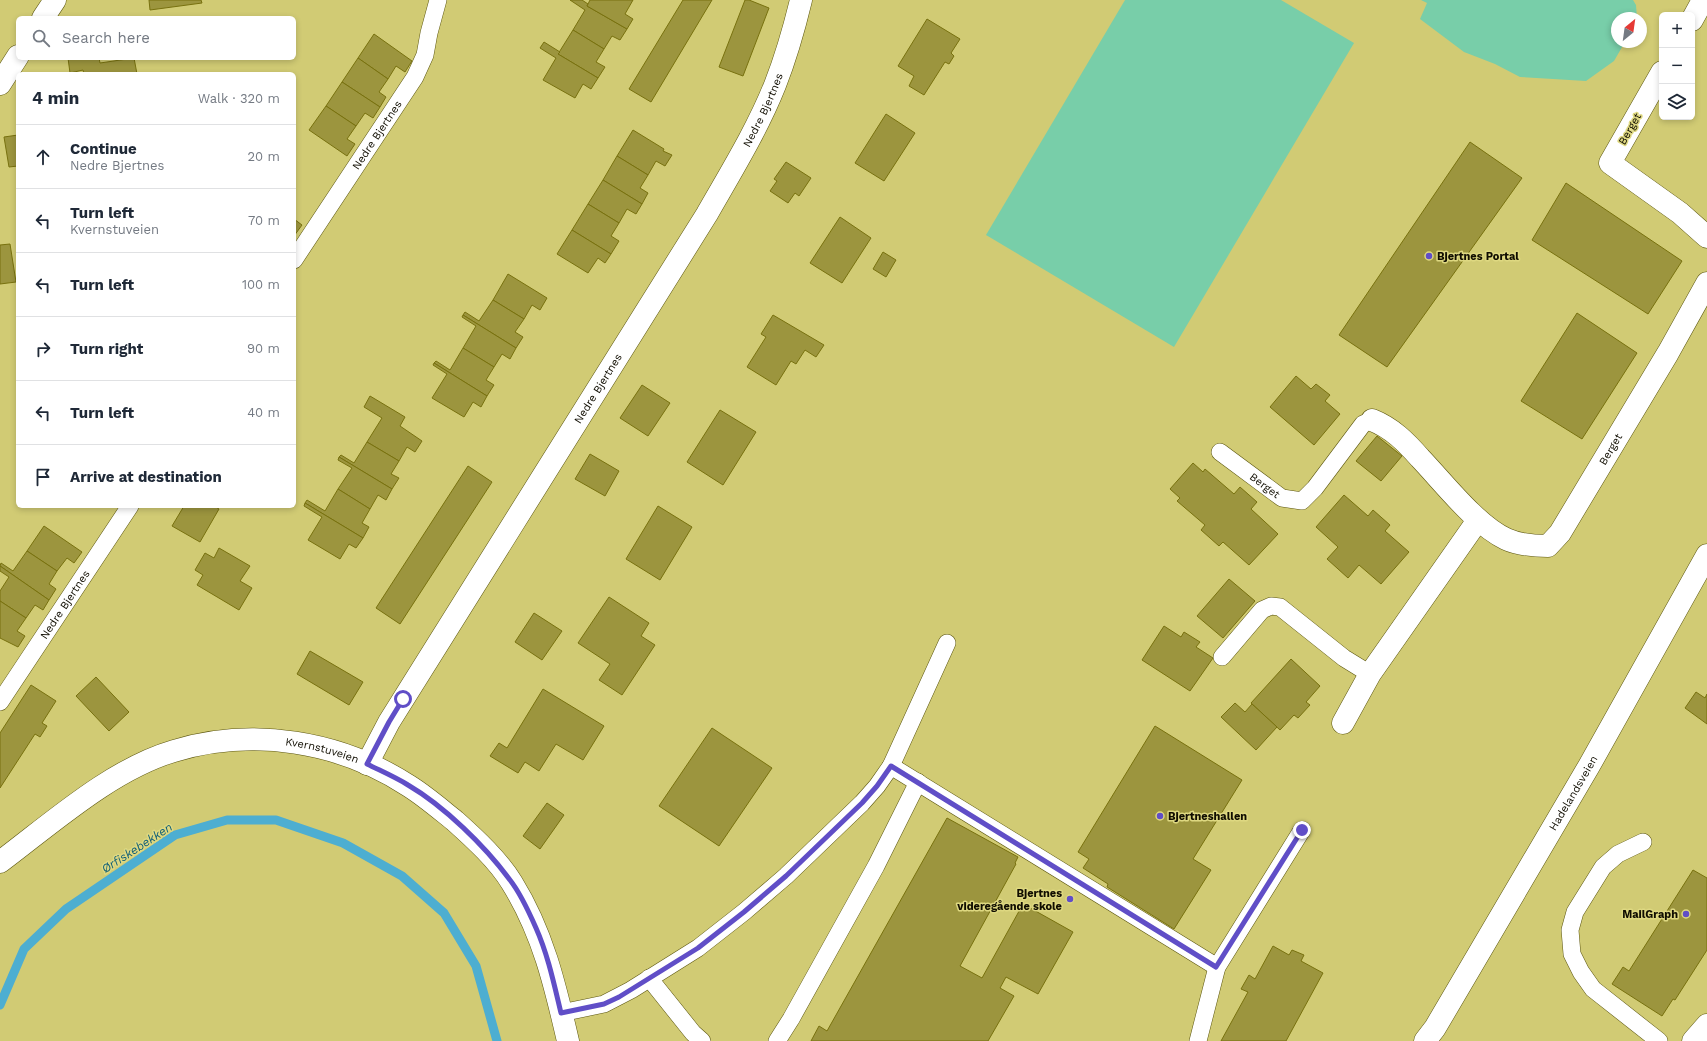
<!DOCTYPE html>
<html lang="en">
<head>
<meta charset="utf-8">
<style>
  :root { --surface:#fff; --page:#f2f2f3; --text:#1f2937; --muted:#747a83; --line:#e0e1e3 }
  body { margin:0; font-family:"Work Sans",sans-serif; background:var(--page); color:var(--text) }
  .controls { position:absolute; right:12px; top:12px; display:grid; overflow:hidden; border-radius:6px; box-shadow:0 2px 6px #0003 }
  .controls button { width:36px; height:36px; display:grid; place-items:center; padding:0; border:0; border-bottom:1px solid var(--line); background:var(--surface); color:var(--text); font:20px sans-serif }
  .compass { position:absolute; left:1611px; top:12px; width:36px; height:36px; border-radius:50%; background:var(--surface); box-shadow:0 2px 6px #0003; rotate:29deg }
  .stop { position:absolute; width:12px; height:12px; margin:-9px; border:3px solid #604ec7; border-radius:50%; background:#fff }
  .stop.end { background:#604ec7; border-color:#fff; box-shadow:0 1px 4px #0008 }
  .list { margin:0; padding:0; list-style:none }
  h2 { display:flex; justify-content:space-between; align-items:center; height:52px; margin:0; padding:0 16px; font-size:17px }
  h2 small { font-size:13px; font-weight:400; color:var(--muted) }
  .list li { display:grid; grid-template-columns:26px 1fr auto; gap:12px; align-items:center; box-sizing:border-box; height:64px; padding:0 16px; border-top:1px solid var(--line) }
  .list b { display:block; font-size:15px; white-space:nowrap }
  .list p { margin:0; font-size:13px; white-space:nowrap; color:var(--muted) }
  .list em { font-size:13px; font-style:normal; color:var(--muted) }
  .icon { flex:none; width:22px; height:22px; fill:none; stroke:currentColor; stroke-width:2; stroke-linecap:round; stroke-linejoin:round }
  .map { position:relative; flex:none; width:1707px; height:1041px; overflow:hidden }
  .search { position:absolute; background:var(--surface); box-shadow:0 2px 6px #0003; left:16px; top:16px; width:280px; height:44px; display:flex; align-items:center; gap:10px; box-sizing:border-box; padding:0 14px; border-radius:6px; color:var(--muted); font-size:15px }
  .panel { position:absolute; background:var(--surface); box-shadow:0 2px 6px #0003; left:16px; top:72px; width:280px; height:436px; border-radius:6px }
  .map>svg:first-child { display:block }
  .green { fill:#78cea9 }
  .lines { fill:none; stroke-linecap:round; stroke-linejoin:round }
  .stream { stroke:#4daed1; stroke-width:9 }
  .building { fill:#9c953e; stroke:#78710f }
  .lane-casing { stroke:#5c560f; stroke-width:18 }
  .street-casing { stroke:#5c560f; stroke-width:23 }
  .highway-casing { stroke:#5c560f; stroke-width:23 }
  .lane { stroke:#fff; stroke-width:17 }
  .street { stroke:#fff; stroke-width:22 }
  .highway { stroke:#fff; stroke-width:22 }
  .route { stroke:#604ec7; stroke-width:5 }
  .poi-dot { fill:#604ec7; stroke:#ded881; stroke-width:1.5 }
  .labels { text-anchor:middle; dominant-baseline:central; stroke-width:3; stroke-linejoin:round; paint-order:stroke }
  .street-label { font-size:11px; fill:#100d00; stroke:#ded881 }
  .poi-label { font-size:11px; font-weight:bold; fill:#100d00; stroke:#ded881; text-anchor:start }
  .water-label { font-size:12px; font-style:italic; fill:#0f5e77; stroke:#ded881 }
</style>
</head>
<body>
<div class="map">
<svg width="1707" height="1041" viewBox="0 0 1707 1041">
  <rect width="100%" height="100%" fill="#d1cb74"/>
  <!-- green -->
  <g class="green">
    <polygon points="1125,0 1281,0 1354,43 1174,347 986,235"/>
    <polygon points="1421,0 1633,0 1636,5 1637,18 1617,18 1617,42 1625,42 1614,61 1586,81 1520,77 1495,64 1464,52 1420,19 1427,3"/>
  </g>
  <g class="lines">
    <!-- stream -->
    <polyline class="stream" points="0,1005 24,949 66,909 175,835 227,820 276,820 343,843 402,876 444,913 476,966 497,1041"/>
  </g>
  <!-- building -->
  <g class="building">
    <polygon points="149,0 201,0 202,3 150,10"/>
    <polygon points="570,0 582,0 588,4 587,6 627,29 620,40 612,36 604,49 573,30 585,10"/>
    <polygon points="590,0 633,0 625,14 633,19 627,29 587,6"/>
    <polygon points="683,0 712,0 651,102 629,89"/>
    <polygon points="745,0 749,0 769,8 743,76 719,67"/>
    <polygon points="927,19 960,39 951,53 954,56 949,64 945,62 924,95 909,86 914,76 898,66"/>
    <polygon points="573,30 604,49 596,62 605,67 598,78 558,54"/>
    <polygon points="374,34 412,61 405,72 396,66 388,79 358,58"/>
    <polygon points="544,42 560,52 558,54 598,78 591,89 583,84 575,98 543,80 556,58 540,48"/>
    <polygon points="68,58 99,58 100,63 134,58 137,74 84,74 83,70 70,73"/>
    <polygon points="358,58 388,79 379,92 386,97 380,107 342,82"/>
    <polygon points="342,82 380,107 373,118 365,113 356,126 326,106"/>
    <polygon points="326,106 356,126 347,139 355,144 347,156 309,130"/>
    <polygon points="886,114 915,133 884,181 855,163"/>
    <polygon points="633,130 664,149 663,151 672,155 665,166 656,161 648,175 617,156"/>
    <polygon points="18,135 18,166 9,167 4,137"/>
    <polygon points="1470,142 1522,178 1387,367 1339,335"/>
    <polygon points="617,156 648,175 640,188 648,193 642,204 603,180"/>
    <polygon points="786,162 811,178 799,196 795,193 788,203 770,191 777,181 774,179"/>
    <polygon points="603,180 642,204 636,214 627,209 619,223 588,204"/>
    <polygon points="1566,183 1682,261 1648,314 1532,240"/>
    <polygon points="588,204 619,223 611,236 619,241 611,254 572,230"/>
    <polygon points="840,217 871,238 842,283 810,263"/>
    <polygon points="294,219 302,225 294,236"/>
    <polygon points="572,230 611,254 605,263 598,258 588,273 557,254"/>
    <polygon points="10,244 16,282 0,284 0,245"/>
    <polygon points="883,252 896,260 886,277 873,269"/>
    <polygon points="508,274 547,298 540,310 532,305 524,319 493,300"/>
    <polygon points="493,300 524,319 515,332 523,337 516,348 463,315 465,312 479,321"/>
    <polygon points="1577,313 1637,353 1582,439 1521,401"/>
    <polygon points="463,315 516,348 510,359 502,354 494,367 463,348 476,326 462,317"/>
    <polygon points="773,315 824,345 816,357 805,350 796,364 791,361 776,385 747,367 766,337 761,334"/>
    <polygon points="463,348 494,367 486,380 494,385 487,396 434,363 436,361 450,370"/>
    <polygon points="434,363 487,396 481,407 473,402 464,417 432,398 447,374 433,365"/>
    <polygon points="1296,376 1311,389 1316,384 1330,395 1325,401 1340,414 1314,445 1270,407"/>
    <polygon points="642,385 670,403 648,436 620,418"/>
    <polygon points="370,396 405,417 400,426 422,441 415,452 407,447 399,461 367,442 382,418 364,407"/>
    <polygon points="720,410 756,432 723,485 687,462"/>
    <polygon points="1377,436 1402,456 1381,481 1356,461"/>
    <polygon points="367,442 399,461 391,474 399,478 392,489 339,457 341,455 354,463"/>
    <polygon points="590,454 619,471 605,496 575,479"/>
    <polygon points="339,457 392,489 386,500 378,495 370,509 338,489 352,468 338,460"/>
    <polygon points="1193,463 1203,472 1205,469 1234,494 1240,487 1257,502 1251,509 1278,534 1249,565 1223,542 1219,546 1201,530 1205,525 1177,501 1180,498 1170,489"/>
    <polygon points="468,466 492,482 400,624 376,608"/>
    <polygon points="338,489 370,509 362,523 369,527 363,538 305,503 307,500 325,511"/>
    <polygon points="1344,495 1368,516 1373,510 1390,525 1385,531 1409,552 1381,584 1359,565 1348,578 1327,559 1338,547 1316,527"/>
    <polygon points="305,503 363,538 356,548 349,544 340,559 308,540 322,517 304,506"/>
    <polygon points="184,506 214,506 219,509 200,542 172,526"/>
    <polygon points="658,506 692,527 660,580 626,559"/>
    <polygon points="44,526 82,552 74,563 67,558 57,571 27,551"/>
    <polygon points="219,548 250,566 240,581 252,588 239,610 197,585 203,575 195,570 205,553 214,558"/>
    <polygon points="27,551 57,571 49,584 56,589 49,600 0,566 1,563 13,571"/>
    <polygon points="0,566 49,600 43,610 35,605 26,618 0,601 0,591 9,577 0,571"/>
    <polygon points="1229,579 1255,601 1223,638 1197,616"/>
    <polygon points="609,597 649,623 641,636 655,645 622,695 599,680 610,664 578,643"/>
    <polygon points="0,601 26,618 17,631 25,636 18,647 0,638"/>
    <polygon points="534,613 562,631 542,660 515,642"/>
    <polygon points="1164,626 1181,637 1184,632 1200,642 1196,647 1213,658 1190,691 1142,660"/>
    <polygon points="310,651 363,682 349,705 297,674"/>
    <polygon points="1291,659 1320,686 1306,702 1310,705 1298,718 1294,715 1280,730 1251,703"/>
    <polygon points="96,677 129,712 109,731 76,696"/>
    <polygon points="31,685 56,701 42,723 47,726 40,737 35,734 0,788 0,733"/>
    <polygon points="543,689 604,726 583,760 556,744 539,771 525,762 518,773 490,756 499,743 507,748"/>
    <polygon points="1696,692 1705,698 1707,694 1707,724 1685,708"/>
    <polygon points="1235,703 1245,712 1252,704 1277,727 1256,750 1221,717"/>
    <polygon points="1155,726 1242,780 1193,859 1211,870 1174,929 1107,887 1108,884 1083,868 1089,859 1078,852"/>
    <polygon points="712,728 772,768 719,846 659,806"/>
    <polygon points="547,803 564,815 540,849 523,836"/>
    <polygon points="947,818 1018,857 1015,863 1016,864 960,966 982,978 1023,904 1073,932 1038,994 1006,977 1000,988 1014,996 988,1041 811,1041 819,1026 827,1031"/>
    <polygon points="1693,870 1707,878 1707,950 1675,1000 1673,999 1662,1016 1612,984 1623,967 1629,971"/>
    <polygon points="1273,946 1289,955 1292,950 1304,955 1301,961 1323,973 1286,1041 1221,1041 1248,992 1241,989 1249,975 1255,979"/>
  </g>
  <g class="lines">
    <defs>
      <g id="lane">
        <path id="s1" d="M294 260 415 77 425 55 429 33 438 0"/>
        <path id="s2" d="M1220 452 1282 498 1302 501 1315 488 1363 424 1372 420"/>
        <polyline points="1222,657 1262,610 1271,606 1280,607 1344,658 1370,674"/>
        <path id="s3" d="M0 702 130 506"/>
        <polyline points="891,766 1217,967"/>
        <polyline points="1643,842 1618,854 1603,867 1575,912 1570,930 1572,954 1581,972 1593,989 1659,1041"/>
        <polyline points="649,978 693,1033 702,1041"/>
        <polyline points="561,1013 604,1004 631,990 698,948 744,912 786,876 862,803 877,786 891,766 947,643"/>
        <polyline points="777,1041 791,1019 876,866 918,782"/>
        <polyline points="1198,1041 1217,967 1302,830"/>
      </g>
      <g id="street">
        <polyline points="43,18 55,0"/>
        <polyline points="1692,20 1703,0"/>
        <polyline points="1662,72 1610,163 1680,213 1707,237"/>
        <polyline points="0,84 18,56"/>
        <path id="s4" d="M1372 420C1392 428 1406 442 1420 458 1443 482 1476 525 1506 539 1519 545 1535 546 1548 546L1560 533 1668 353 1707 283"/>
        <polyline points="1343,723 1370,674 1478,520"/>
        <path id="s5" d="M367 764 389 722 707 214C731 172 757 130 775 85 786 57 794 29 801 0"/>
        <path id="s6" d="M0 862C52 823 112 769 174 751 253 727 340 741 409 786 425 796 440 809 455 821 475 839 498 860 512 883 543 933 555 985 568 1041"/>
        <polyline points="1693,1041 1707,1025"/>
      </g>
      <g id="highway">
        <path id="s7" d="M1425 1041 1435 1028 1589 766 1707 555"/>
      </g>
    </defs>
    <!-- lane casing -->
    <use href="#lane" class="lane-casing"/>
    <!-- street casing -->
    <use href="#street" class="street-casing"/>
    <!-- highway casing -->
    <use href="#highway" class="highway-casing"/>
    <!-- lane -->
    <use href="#lane" class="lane"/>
    <!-- street -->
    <use href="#street" class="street"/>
    <!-- highway -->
    <use href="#highway" class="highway"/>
  </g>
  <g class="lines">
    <!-- route -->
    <path class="route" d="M403 699 389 722 367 764C381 771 395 777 408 785 444 806 485 846 510 880 521 894 529 912 536 928 548 955 554 984 561 1013L604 1004 619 997 698 948 744 912 786 876 862 803 877 786 891 766 1216 967 1302 830"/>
  </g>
  <!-- markers -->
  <g class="poi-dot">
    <circle cx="1429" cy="256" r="4"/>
    <circle cx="1160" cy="816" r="4"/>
    <circle cx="1070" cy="899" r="4"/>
    <circle cx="1686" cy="914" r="4"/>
  </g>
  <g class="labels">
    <!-- street labels -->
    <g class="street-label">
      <text stroke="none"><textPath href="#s5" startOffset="765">Nedre Bjertnes</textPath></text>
      <text transform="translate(1630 129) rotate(-60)">Berget</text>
      <text stroke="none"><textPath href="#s1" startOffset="150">Nedre Bjertnes</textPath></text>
      <text stroke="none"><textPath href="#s5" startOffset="441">Nedre Bjertnes</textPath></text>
      <text stroke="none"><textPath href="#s4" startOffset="339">Berget</textPath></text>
      <text stroke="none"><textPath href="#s2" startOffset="56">Berget</textPath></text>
      <text stroke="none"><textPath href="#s3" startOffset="117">Nedre Bjertnes</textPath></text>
      <text stroke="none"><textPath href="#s6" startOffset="358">Kvernstuveien</textPath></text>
      <text stroke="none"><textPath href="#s7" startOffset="289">Hadelandsveien</textPath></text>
    </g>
    <!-- poi labels -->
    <g class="poi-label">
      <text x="1437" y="256">Bjertnes Portal</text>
      <text x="1168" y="816">Bjertneshallen</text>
      <text x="1062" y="893" text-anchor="end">Bjertnes<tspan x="1062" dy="13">videregående skole</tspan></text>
      <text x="1678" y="914" text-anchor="end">MailGraph</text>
    </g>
    <!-- water labels -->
    <g class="water-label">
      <text transform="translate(137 848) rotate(-33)">Ørfiskebekken</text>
    </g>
  </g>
</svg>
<div class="controls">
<button>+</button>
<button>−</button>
<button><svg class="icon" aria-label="layers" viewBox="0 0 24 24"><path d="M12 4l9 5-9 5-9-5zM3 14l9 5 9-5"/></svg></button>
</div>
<svg class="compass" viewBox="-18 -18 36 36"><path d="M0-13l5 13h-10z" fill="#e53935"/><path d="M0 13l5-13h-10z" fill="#747a83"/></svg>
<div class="stop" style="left:403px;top:699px"></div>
<div class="stop end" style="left:1302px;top:830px"></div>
<div class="search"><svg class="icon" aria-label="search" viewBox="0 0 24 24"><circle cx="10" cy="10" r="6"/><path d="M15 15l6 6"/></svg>Search here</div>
<section class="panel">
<h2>4 min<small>Walk · 320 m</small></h2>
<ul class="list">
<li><svg class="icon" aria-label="ahead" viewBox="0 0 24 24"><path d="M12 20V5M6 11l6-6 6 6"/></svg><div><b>Continue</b><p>Nedre Bjertnes</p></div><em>20 m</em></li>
<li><svg class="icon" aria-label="left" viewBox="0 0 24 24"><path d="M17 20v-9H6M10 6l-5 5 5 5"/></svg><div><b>Turn left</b><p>Kvernstuveien</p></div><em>70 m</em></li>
<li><svg class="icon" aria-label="left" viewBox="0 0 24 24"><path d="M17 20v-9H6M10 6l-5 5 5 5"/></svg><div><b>Turn left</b></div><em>100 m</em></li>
<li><svg class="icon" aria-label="right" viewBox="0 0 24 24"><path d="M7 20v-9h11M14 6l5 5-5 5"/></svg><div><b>Turn right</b></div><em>90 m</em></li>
<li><svg class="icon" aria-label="left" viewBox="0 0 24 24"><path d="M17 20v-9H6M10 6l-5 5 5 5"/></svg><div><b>Turn left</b></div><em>40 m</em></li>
<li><svg class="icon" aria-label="arrive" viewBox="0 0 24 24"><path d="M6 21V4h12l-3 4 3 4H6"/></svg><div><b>Arrive at destination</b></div></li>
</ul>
</section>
</div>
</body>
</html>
